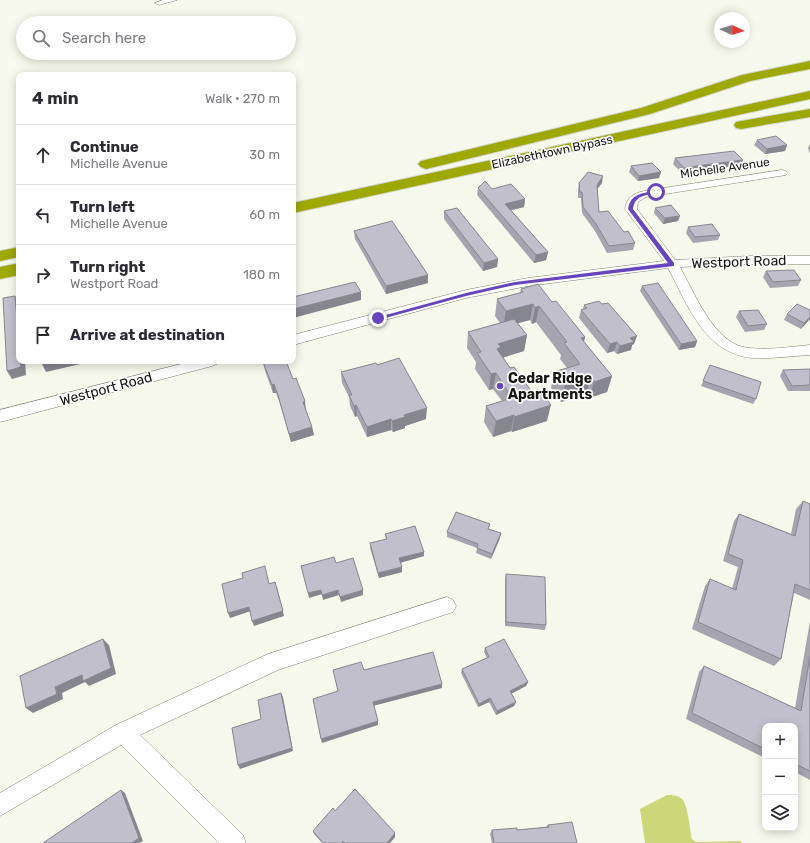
<!DOCTYPE html>
<html lang="en">
<head>
<meta charset="utf-8">
<style>
  :root { --surface:#fff; --page:#f2f2f3; --text:#2b2b33; --muted:#7c7c81; --line:#e1e1e2 }
  body { margin:0; font-family:Rubik,sans-serif; background:var(--page); color:var(--text) }
  .controls { position:absolute; right:12px; bottom:12px; display:grid; overflow:hidden; border-radius:8px; box-shadow:0 2px 10px #0003 }
  .controls button { width:36px; height:36px; display:grid; place-items:center; padding:0; border:0; border-bottom:1px solid var(--line); background:var(--surface); color:var(--text); font:20px sans-serif }
  .compass { position:absolute; left:714px; top:12px; width:36px; height:36px; border-radius:50%; background:var(--surface); box-shadow:0 2px 10px #0003; rotate:94deg }
  .stop { position:absolute; width:12px; height:12px; margin:-9px; border:3px solid #6646be; border-radius:50%; background:#fff }
  .stop.end { background:#6646be; border-color:#fff; box-shadow:0 1px 4px #0008 }
  .list { margin:0; padding:0; list-style:none }
  h2 { display:flex; justify-content:space-between; align-items:center; height:52px; margin:0; padding:0 16px; font-size:17px }
  h2 small { font-size:13px; font-weight:400; color:var(--muted) }
  .list li { display:grid; grid-template-columns:26px 1fr auto; gap:12px; align-items:center; box-sizing:border-box; height:60px; padding:0 16px; border-top:1px solid var(--line) }
  .list b { display:block; font-size:15px; white-space:nowrap }
  .list p { margin:0; font-size:13px; white-space:nowrap; color:var(--muted) }
  .list em { font-size:13px; font-style:normal; color:var(--muted) }
  .icon { flex:none; width:22px; height:22px; fill:none; stroke:currentColor; stroke-width:2; stroke-linecap:round; stroke-linejoin:round }
  .map { position:relative; flex:none; width:810px; height:843px; overflow:hidden }
  .search { position:absolute; background:var(--surface); box-shadow:0 2px 10px #0003; left:16px; top:16px; width:280px; height:44px; display:flex; align-items:center; gap:10px; box-sizing:border-box; padding:0 14px; border-radius:22px; color:var(--muted); font-size:15px }
  .panel { position:absolute; background:var(--surface); box-shadow:0 2px 10px #0003; left:16px; top:72px; width:280px; height:292px; border-radius:8px }
  .map>svg:first-child { display:block }
  .green { fill:#ccd77a }
  .lines { fill:none; stroke-linecap:round; stroke-linejoin:round }
  .street-casing { stroke:#7f8176; stroke-width:1 }
  .highway-casing { stroke:#d5d5d4; stroke-width:2 }
  .street { fill:#fff; fill-rule:evenodd }
  .highway { fill:#9da901; fill-rule:evenodd }
  .wall { fill:#a5a4af }
  .shaded-wall { fill:#86868e }
  .building { fill:#c0bfcb; stroke:#86868e }
  .route { fill:#6646be }
  .poi-dot { fill:#6646be; stroke:#fff; stroke-width:1.5 }
  .labels { text-anchor:middle; dominant-baseline:central; stroke-width:3.5; stroke-linejoin:round; paint-order:stroke }
  .far-street-label { font-size:12px; fill:#161612; stroke:#fff }
  .street-label { font-size:14px; fill:#161612; stroke:#fff }
  .poi-label { font-size:14px; font-weight:bold; fill:#161612; stroke:#fff; text-anchor:start }
</style>
</head>
<body>
<div class="map">
<svg width="810" height="843" viewBox="0 0 810 843">
  <rect width="100%" height="100%" fill="#f6f8eb"/>
  <!-- green -->
  <path class="green" d="M667 795C672 795 678 795 682 799 688 805 690 830 692 839L696 842 740 841 742 843H645L640 809Z"/>
  <g class="lines">
    <defs>
      <g id="street">
        <polygon points="163,0 177,0 159,5 155,3"/>
        <path d="M782 170 786 171 787 173 786 175 646 197 638 202 637 209 675 260 750 256H810V264H750L680 267C694 292 713 340 743 347 765 351 788 347 810 345V355C791 356 771 359 752 358 704 353 688 305 668 268L528 286 466 298 293 345V335L466 290 528 278 664 261 625 209C626 198 634 193 644 191Z"/>
        <polygon points="193,361 219,361 217,364 212,366 0,422 0,410"/>
        <polygon points="447,597 453,600 456,606 453,612 278,670 140,735 243,835 246,843 219,843 121,745 0,816 0,793 116,725 268,654"/>
      </g>
      <g id="highway">
        <polygon points="810,61 810,69 750,81 650,114 426,169 421,167 418,164 421,161 641,108 742,75"/>
        <polygon points="810,91 810,99 293,213 293,203"/>
        <polygon points="810,109 810,117 741,129 736,128 734,125 736,122 741,121"/>
        <polygon points="19,247 19,257 0,261 0,251"/>
        <polygon points="19,263 19,275 0,279 0,267"/>
      </g>
    </defs>
    <!-- street casing -->
    <use href="#street" class="street-casing"/>
    <!-- highway casing -->
    <use href="#highway" class="highway-casing"/>
    <!-- street -->
    <use href="#street" class="street"/>
    <!-- highway -->
    <use href="#highway" class="highway"/>
  </g>
  <!-- wall -->
  <g class="wall">
    <polygon points="757,140 787,145 785,151 765,154 754,145"/>
    <polygon points="810,144 810,154 808,148"/>
    <polygon points="675,158 743,160 741,165 702,170 682,173 673,164"/>
    <polygon points="631,166 661,172 659,178 638,181 629,172"/>
    <polygon points="579,183 602,183 597,189 599,212 624,232 635,243 633,250 607,253 595,231 582,213 581,198 578,198 578,190"/>
    <polygon points="478,188 492,189 525,199 524,207 511,210 548,252 546,260 534,263 477,195"/>
    <polygon points="655,208 678,221 663,224 654,213"/>
    <polygon points="444,211 498,259 497,267 483,271 444,219"/>
    <polygon points="688,227 720,235 718,240 693,243 686,233"/>
    <polygon points="354,231 428,275 428,283 386,294 355,239"/>
    <polygon points="766,271 801,280 798,286 770,288 763,277"/>
    <polygon points="642,286 697,341 695,347 679,350 640,291"/>
    <polygon points="521,289 552,302 585,337 584,342 612,376 607,392 589,398 586,394 561,402 551,388 554,372 567,368 560,359 561,355 536,322 532,324 530,320 518,323 527,335 524,351 503,357 547,421 512,432 511,431 493,437 484,422 486,406 502,401 493,389 489,390 475,369 476,362 467,348 468,332 500,323 495,316 497,299 520,293"/>
    <polygon points="584,305 634,344 632,345 631,350 617,354 614,351 607,353 579,318 581,310 583,310"/>
    <polygon points="810,310 810,319 801,329 784,320 787,314"/>
    <polygon points="739,311 767,324 764,330 745,332 736,317"/>
    <polygon points="263,362 293,379 306,410 312,427 314,435 291,442 280,404 276,393 273,393 265,371"/>
    <polygon points="377,365 426,419 405,426 405,428 393,432 391,430 367,437 357,416 355,417 350,406 349,397 342,383 341,372"/>
    <polygon points="710,365 756,399 753,404 701,386"/>
    <polygon points="810,369 810,391 788,391 780,376 783,370"/>
    <polygon points="803,501 810,504 810,600 794,593 781,659 774,666 692,629 705,586 710,579 732,589 738,567 723,561 734,521 739,514 791,534 796,509"/>
    <polygon points="489,529 500,538 491,559 476,553 477,548 447,537 447,532"/>
    <polygon points="385,534 424,556 400,563 402,567 402,572 379,578 370,548 370,543 386,539"/>
    <polygon points="506,574 546,625 545,630 505,626 505,579"/>
    <polygon points="810,621 810,780 795,772 795,726 765,726 765,758 686,719 699,672 704,666 795,708"/>
    <polygon points="485,648 528,682 526,686 511,693 516,702 514,706 496,715 489,702 478,707 461,673 462,669 487,658 484,652"/>
    <polygon points="335,811 395,833 395,837 390,843 322,843 314,834 313,831"/>
    <polygon points="548,825 577,843 492,843 490,834 492,830 517,830 546,827"/>
  </g>
  <!-- shaded-wall -->
  <g class="shaded-wall">
    <polygon points="787,145 785,151 765,154 767,149"/>
    <polygon points="743,160 741,165 702,170 682,173 684,168 704,165"/>
    <polygon points="661,172 659,178 638,181 639,176"/>
    <polygon points="603,176 602,183 595,192 597,185"/>
    <polygon points="525,199 524,207 504,212 505,204"/>
    <polygon points="680,216 678,221 663,224 665,218"/>
    <polygon points="548,252 546,260 534,263 536,255"/>
    <polygon points="498,259 497,267 483,271 484,263"/>
    <polygon points="428,275 428,283 386,294 386,286"/>
    <polygon points="361,292 361,300 293,318 293,309"/>
    <polygon points="15,296 19,302 19,344"/>
    <polygon points="533,304 530,320 503,327 506,311"/>
    <polygon points="539,306 536,322 532,324 535,308"/>
    <polygon points="810,317 810,319 801,329 804,323"/>
    <polygon points="527,335 524,351 499,359 497,349 498,344"/>
    <polygon points="637,336 634,344 632,345 631,350 617,354 620,346 630,338"/>
    <polygon points="585,337 581,353 581,338"/>
    <polygon points="697,341 695,347 679,350 681,344"/>
    <polygon points="617,342 614,351 607,353 610,344"/>
    <polygon points="20,361 25,361 26,375 12,379 7,371"/>
    <polygon points="54,361 93,361 46,372 42,364"/>
    <polygon points="496,373 493,389 489,390 491,374"/>
    <polygon points="612,376 607,392 589,398 594,382"/>
    <polygon points="591,378 586,394 561,402 565,386"/>
    <polygon points="274,384 276,393 273,393 272,385"/>
    <polygon points="305,401 306,410 304,410 303,402"/>
    <polygon points="356,405 357,416 355,417 354,406"/>
    <polygon points="551,405 547,421 512,432 514,417"/>
    <polygon points="427,408 426,419 405,426 405,428 393,432 392,421 404,415"/>
    <polygon points="514,415 511,431 493,437 496,421"/>
    <polygon points="391,419 391,430 367,437 367,427"/>
    <polygon points="312,427 314,435 291,442 289,434"/>
    <polygon points="501,533 500,538 491,559 492,554"/>
    <polygon points="424,552 424,556 399,563 399,558"/>
    <polygon points="402,567 402,572 379,578 378,573"/>
    <polygon points="277,587 284,616 254,626 252,621"/>
    <polygon points="321,590 322,594 309,598 308,593"/>
    <polygon points="338,590 339,595 323,600 322,595"/>
    <polygon points="363,590 363,595 341,602 340,597"/>
    <polygon points="249,607 251,611 230,618 228,613"/>
    <polygon points="103,639 109,645 116,674 89,686 85,682 62,693 63,699 33,713 26,708 55,687"/>
    <polygon points="528,682 526,686 509,695 510,691"/>
    <polygon points="442,684 442,688 373,706 373,702"/>
    <polygon points="281,693 283,697 293,751 240,769 238,765"/>
    <polygon points="490,698 489,702 478,707 479,704"/>
    <polygon points="516,702 514,706 496,715 497,711"/>
    <polygon points="378,721 378,725 322,743 321,739"/>
    <polygon points="121,790 125,793 143,841 139,843 132,843"/>
    <polygon points="395,833 395,837 390,843 387,843"/>
  </g>
  <!-- building -->
  <g class="building">
    <polygon points="776,136 787,145 767,149 757,140"/>
    <polygon points="734,151 743,160 704,165 684,168 675,158"/>
    <polygon points="652,163 661,172 639,176 631,166"/>
    <polygon points="588,172 603,176 597,185 599,212 608,211 624,232 628,231 635,243 609,246 596,224 583,207 582,192 580,192 579,183"/>
    <polygon points="485,181 492,189 511,184 525,199 505,204 548,252 536,255 478,188"/>
    <polygon points="671,205 680,216 665,218 655,208"/>
    <polygon points="457,208 498,259 484,263 444,211"/>
    <polygon points="392,221 428,275 386,286 354,231"/>
    <polygon points="712,224 720,235 695,237 688,227"/>
    <polygon points="794,270 801,280 773,282 766,271"/>
    <polygon points="355,282 361,292 293,309 293,297"/>
    <polygon points="658,283 697,341 681,344 642,286"/>
    <polygon points="538,284 552,302 556,301 585,337 581,338 612,376 594,382 591,378 565,386 554,372 580,364 564,343 567,342 539,306 535,308 533,304 506,311 497,299 523,292 521,289"/>
    <polygon points="15,296 19,344 19,361 20,361 21,367 7,371 3,298"/>
    <polygon points="599,301 602,304 608,303 637,336 630,338 634,342 620,346 617,342 610,344 581,310 587,308 584,305"/>
    <polygon points="797,304 810,310 810,317 804,323 787,314"/>
    <polygon points="758,310 767,324 748,326 739,311"/>
    <polygon points="514,319 527,335 498,344 501,347 497,349 510,368 514,367 532,392 540,390 551,405 514,417 514,415 496,421 486,406 512,398 496,373 491,374 477,353 481,352 468,332"/>
    <polygon points="399,358 427,408 404,415 405,417 392,421 391,419 367,427 356,405 354,406 349,395 352,395 341,372 376,363 377,365"/>
    <polygon points="41,361 54,361 42,364"/>
    <polygon points="269,361 286,361 293,379 296,378 305,401 303,402 312,427 289,434 278,395 274,384 272,385 263,362"/>
    <polygon points="710,365 761,382 756,399 703,381"/>
    <polygon points="810,369 810,385 792,386 783,370"/>
    <polygon points="803,501 810,504 810,590 795,584 781,659 698,622 710,579 736,590 743,560 728,554 739,514 795,536"/>
    <polygon points="456,512 490,524 488,529 501,533 492,554 477,548 478,544 447,532"/>
    <polygon points="415,526 424,552 399,558 402,567 378,573 370,543 387,539 385,534"/>
    <polygon points="334,557 336,563 353,558 363,590 340,597 338,590 322,595 321,590 308,593 301,566"/>
    <polygon points="265,566 269,584 275,582 283,611 252,621 249,607 228,613 222,584 243,578 242,573"/>
    <polygon points="506,574 545,577 546,625 506,622"/>
    <polygon points="103,639 111,668 83,681 82,675 55,687 57,694 26,708 20,676"/>
    <polygon points="504,639 528,682 510,691 516,702 497,711 490,698 479,704 462,669 489,657 485,648"/>
    <polygon points="433,652 442,684 373,702 378,721 321,739 313,699 338,691 333,670 361,662 364,670"/>
    <polygon points="810,656 810,771 795,764 795,726 765,726 765,749 692,713 704,666 801,711"/>
    <polygon points="281,693 292,748 238,765 232,728 261,719 258,700"/>
    <polygon points="355,789 395,833 387,843 345,843 343,841 342,843 323,843 313,831 333,808 335,811"/>
    <polygon points="121,790 139,838 132,843 43,843"/>
    <polygon points="572,822 577,843 494,843 492,830 517,828 517,830 549,827 548,825"/>
  </g>
  <!-- route -->
  <path class="route" d="M656 190 658 192C645 196 635 195 633 209L674 263V266L515 285 466 296 378 320 375 318 466 293 515 282 668 263 628 209C631 193 642 194 656 190Z"/>
  <!-- markers -->
  <circle class="poi-dot" cx="500" cy="386" r="4"/>
  <g class="labels">
    <!-- far-street labels -->
    <g class="far-street-label">
      <text transform="translate(552 152) rotate(-12)">Elizabethtown Bypass</text>
      <text transform="translate(725 168) rotate(-8)">Michelle Avenue</text>
    </g>
    <!-- street labels -->
    <g class="street-label">
      <text transform="translate(739 262) rotate(-2)">Westport Road</text>
      <text transform="translate(106 389) rotate(-15)">Westport Road</text>
    </g>
    <!-- poi labels -->
    <g class="poi-label">
      <text x="508" y="378">Cedar Ridge<tspan x="508" dy="16">Apartments</tspan></text>
    </g>
  </g>
</svg>
<div class="controls">
<button>+</button>
<button>−</button>
<button><svg class="icon" aria-label="layers" viewBox="0 0 24 24"><path d="M12 4l9 5-9 5-9-5zM3 14l9 5 9-5"/></svg></button>
</div>
<svg class="compass" viewBox="-18 -18 36 36"><path d="M0-13l5 13h-10z" fill="#e53935"/><path d="M0 13l5-13h-10z" fill="#7c7c81"/></svg>
<div class="stop" style="left:656px;top:192px"></div>
<div class="stop end" style="left:378px;top:318px"></div>
<div class="search"><svg class="icon" aria-label="search" viewBox="0 0 24 24"><circle cx="10" cy="10" r="6"/><path d="M15 15l6 6"/></svg>Search here</div>
<section class="panel">
<h2>4 min<small>Walk · 270 m</small></h2>
<ul class="list">
<li><svg class="icon" aria-label="ahead" viewBox="0 0 24 24"><path d="M12 20V5M6 11l6-6 6 6"/></svg><div><b>Continue</b><p>Michelle Avenue</p></div><em>30 m</em></li>
<li><svg class="icon" aria-label="left" viewBox="0 0 24 24"><path d="M17 20v-9H6M10 6l-5 5 5 5"/></svg><div><b>Turn left</b><p>Michelle Avenue</p></div><em>60 m</em></li>
<li><svg class="icon" aria-label="right" viewBox="0 0 24 24"><path d="M7 20v-9h11M14 6l5 5-5 5"/></svg><div><b>Turn right</b><p>Westport Road</p></div><em>180 m</em></li>
<li><svg class="icon" aria-label="arrive" viewBox="0 0 24 24"><path d="M6 21V4h12l-3 4 3 4H6"/></svg><div><b>Arrive at destination</b></div></li>
</ul>
</section>
</div>
</body>
</html>
